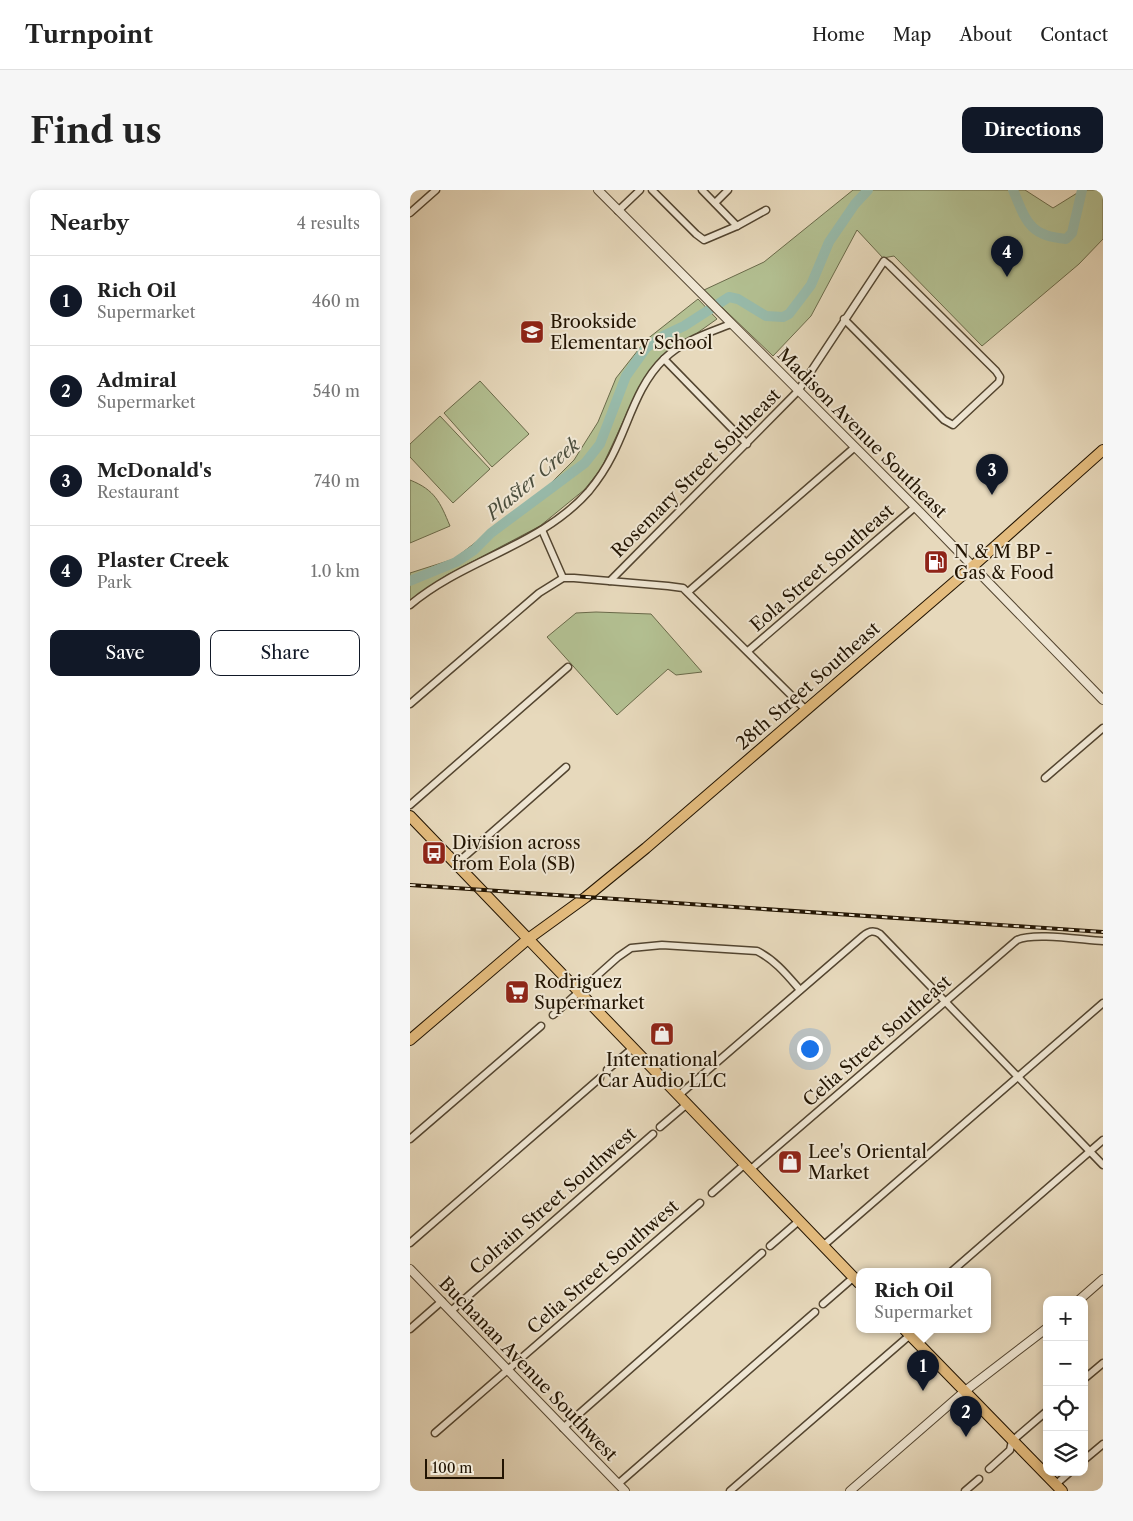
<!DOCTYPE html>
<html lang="en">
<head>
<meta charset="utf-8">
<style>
  :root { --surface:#fff; --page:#f6f6f6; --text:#222; --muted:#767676; --line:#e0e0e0; --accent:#111827 }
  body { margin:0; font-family:"Libre Caslon Text",serif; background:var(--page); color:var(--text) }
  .controls { position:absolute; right:15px; bottom:15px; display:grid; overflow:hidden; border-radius:10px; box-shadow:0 2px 8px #0003 }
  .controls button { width:45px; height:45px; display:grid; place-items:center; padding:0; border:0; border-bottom:1px solid var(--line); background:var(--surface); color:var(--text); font:25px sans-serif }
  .scale { position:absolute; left:15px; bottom:12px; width:79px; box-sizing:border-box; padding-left:5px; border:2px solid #221402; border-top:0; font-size:14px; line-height:18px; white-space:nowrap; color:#221402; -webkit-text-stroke:4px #efe6d3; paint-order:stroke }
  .you { position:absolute; left:399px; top:858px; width:18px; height:18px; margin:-12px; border:4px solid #fff; border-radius:50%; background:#1a73e8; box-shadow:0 0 0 8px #1a73e833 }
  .badge { display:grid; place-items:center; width:32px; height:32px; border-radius:50%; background:var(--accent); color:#fff; font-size:16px; font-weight:700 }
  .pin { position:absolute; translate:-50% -41px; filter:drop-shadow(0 1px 2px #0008) }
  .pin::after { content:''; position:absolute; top:26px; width:18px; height:15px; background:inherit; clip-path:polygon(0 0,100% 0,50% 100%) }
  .popup { position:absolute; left:446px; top:1078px; width:135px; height:65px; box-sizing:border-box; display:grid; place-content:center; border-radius:10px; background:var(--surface); filter:drop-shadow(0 1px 4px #0005); font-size:16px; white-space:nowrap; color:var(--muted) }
  .popup b { font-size:19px; color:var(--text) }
  .popup::after { content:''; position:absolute; left:50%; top:100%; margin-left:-10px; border:10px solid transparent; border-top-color:var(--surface) }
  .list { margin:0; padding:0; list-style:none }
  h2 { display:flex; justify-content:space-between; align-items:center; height:65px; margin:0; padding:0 20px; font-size:21px }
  h2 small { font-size:16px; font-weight:400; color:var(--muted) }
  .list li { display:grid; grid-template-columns:32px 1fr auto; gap:15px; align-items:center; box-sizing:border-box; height:90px; padding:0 20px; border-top:1px solid var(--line) }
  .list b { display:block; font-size:19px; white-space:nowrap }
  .list p { margin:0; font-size:16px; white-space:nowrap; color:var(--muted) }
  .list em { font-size:16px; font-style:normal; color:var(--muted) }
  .actions { display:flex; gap:10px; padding:15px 20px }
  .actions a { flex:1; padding:11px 0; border:1px solid var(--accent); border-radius:10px; text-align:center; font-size:18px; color:var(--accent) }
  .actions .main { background:var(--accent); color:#fff }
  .icon { flex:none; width:28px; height:28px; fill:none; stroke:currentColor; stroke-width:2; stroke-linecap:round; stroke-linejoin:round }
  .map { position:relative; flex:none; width:693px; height:1301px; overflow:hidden; border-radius:10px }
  header { display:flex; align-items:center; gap:30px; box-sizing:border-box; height:70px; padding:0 25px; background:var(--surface); border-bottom:1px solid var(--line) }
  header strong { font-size:24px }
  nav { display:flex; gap:28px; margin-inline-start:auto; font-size:18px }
  .intro { display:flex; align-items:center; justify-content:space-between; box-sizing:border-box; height:120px; padding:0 30px }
  h1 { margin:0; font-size:35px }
  .button { padding:12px 22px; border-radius:10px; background:var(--accent); color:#fff; font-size:18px; font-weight:700 }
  main { display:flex; gap:30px; padding:0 30px }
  aside { flex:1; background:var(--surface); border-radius:10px; box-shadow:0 2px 8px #0003 }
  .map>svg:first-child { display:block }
  .green { fill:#b3c092; stroke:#6a6a4a }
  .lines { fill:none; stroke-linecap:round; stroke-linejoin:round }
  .river { stroke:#98bbab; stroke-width:10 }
  .minor-casing { stroke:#534530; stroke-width:9 }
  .tertiary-casing { stroke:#534530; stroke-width:10 }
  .primary-casing { stroke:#221402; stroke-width:12 }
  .minor { stroke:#efe6d3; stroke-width:6 }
  .tertiary { stroke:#efe6d3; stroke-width:8 }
  .primary { stroke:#e4bc7e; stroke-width:10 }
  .rail-casing { stroke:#221402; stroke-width:4 }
  .rail { stroke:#efe6d3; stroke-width:2; stroke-dasharray:5.5; stroke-linecap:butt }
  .labels { text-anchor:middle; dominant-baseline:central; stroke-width:4; stroke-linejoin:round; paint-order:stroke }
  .poi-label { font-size:18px; fill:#221402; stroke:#efe6d3; text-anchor:start }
  .street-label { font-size:18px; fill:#221402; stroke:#efe6d3 }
  .water-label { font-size:19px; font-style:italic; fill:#4b4e3d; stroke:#efe6d3 }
</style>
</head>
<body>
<header>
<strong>Turnpoint</strong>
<nav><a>Home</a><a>Map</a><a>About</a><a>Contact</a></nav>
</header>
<div class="intro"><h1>Find us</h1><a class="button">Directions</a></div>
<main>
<aside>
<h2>Nearby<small>4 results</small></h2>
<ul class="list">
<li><span class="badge">1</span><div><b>Rich Oil</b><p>Supermarket</p></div><em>460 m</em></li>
<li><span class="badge">2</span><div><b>Admiral</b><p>Supermarket</p></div><em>540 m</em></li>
<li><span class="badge">3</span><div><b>McDonald's</b><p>Restaurant</p></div><em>740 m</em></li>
<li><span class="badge">4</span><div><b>Plaster Creek</b><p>Park</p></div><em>1.0 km</em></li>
</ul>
<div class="actions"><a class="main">Save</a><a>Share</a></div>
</aside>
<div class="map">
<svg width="693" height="1301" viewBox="0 0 693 1301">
  <rect width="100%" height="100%" fill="#e7d9bc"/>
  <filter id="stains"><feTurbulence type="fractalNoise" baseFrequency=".004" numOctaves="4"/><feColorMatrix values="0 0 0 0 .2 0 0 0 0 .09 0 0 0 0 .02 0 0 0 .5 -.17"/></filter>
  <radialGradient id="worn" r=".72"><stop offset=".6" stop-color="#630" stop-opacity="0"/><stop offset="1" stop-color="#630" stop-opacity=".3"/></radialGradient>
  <!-- green -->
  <g class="green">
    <polygon points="443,0 615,0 643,18 672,0 693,0 693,49 669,74 572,156 484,66 473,68 447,40 401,126 363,166 294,100 354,72"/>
    <polygon points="288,109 307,129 263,160 223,210 191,279 174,300 130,336 37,385 17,398 0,412 0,383 44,369 136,298 164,270 188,232 206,188 236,150"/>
    <polygon points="70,191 119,244 82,277 34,223"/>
    <polygon points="30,226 80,279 43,313 0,267 0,254"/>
    <path d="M0 290C25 300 30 312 40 336L0 353Z"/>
    <polygon points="186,422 241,424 292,482 266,485 258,479 207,525 137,447 166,423"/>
  </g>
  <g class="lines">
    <!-- river -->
    <g class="river">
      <path d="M603 0C616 30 618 46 656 49L662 43 672 0"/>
      <polyline points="0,391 46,372 64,360 81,343 175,273 190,254 216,186 236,158 253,146 274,136 319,107 328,109 356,126 373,127 379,124 401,95 419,52 445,14 458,0"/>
    </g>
    <defs>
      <g id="minor">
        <polyline points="242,0 286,44 294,50 327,36 356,20"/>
        <polyline points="292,0 327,36"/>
        <polyline points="305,13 318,0"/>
        <polyline points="208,21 230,0"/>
        <polyline points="0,23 26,0"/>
        <polyline points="254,169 337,254"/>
        <polyline points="132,340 153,388"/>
        <polyline points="200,391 388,201 474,71 479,75 586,181 590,187 589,192 543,235 534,230 434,129"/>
        <polyline points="278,402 445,257"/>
        <path d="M0 415C54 369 131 356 179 301 188 290 196 278 202 266 219 233 227 195 254 169 272 151 298 143 321 134"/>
        <polyline points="338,461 505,317"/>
        <polyline points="0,514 129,403 153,388 164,388 258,396 273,398 396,520"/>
        <polyline points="635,588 693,538"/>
        <polyline points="0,615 158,477"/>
        <polyline points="46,674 156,577"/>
        <path d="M143 825 208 767 221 758 252 755 347 761C365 770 377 785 390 800"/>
        <polyline points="197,880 223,858"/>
        <path d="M269 905 453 746C458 742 463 739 470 744L693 975"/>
        <polyline points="250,937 277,914"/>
        <polyline points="0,949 131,836"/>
        <path d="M341 979 607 750C624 742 672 750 693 751"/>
        <polyline points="302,1003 335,974"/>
        <polyline points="0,1053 190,888"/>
        <polyline points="414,1055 693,813"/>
        <polyline points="360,1056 390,1030"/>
        <polyline points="541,1082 693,950"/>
        <polyline points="413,1114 444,1087"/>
        <polyline points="41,1121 243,944"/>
        <polyline points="0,1139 32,1111"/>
        <polyline points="674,1189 693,1173"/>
        <polyline points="153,1238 352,1063"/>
        <polyline points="25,1243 290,1013"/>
        <polyline points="674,1270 693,1254"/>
        <polyline points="579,1279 600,1260 602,1251 637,1221"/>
        <polyline points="208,1294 405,1122"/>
        <polyline points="645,1295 660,1282"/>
        <polyline points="320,1301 500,1145"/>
        <polyline points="555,1301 569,1289"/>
      </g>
      <g id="tertiary">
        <polyline points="188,0 505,317 693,510"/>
        <polyline points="0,1079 215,1301"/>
        <polyline points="669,1110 693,1089"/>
        <polyline points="440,1301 555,1201 637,1138"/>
      </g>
      <g id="primary">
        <polyline points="0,626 449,1093"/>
        <polyline points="0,850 118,749 176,707 236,658 563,376 693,260"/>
        <polyline points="495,1140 652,1301"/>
      </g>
    </defs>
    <!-- minor casing -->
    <use href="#minor" class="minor-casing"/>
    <!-- tertiary casing -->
    <use href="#tertiary" class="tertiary-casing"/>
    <!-- primary casing -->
    <use href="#primary" class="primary-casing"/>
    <!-- minor -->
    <use href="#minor" class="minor"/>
    <!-- tertiary -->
    <use href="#tertiary" class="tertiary"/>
    <!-- primary -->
    <use href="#primary" class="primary"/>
    <defs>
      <polyline id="rail" points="0,695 693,742"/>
    </defs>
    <!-- rail casing -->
    <use href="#rail" class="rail-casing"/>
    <!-- rail -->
    <use href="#rail" class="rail"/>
  </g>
  <!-- icons -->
  <defs>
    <symbol id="school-square" viewBox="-11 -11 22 22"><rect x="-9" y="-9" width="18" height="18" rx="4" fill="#8f2418" stroke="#efe6d3"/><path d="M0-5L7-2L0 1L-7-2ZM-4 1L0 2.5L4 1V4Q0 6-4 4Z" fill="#fff"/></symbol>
    <symbol id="fuel-square" viewBox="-11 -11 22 22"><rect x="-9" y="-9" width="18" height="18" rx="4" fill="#8f2418" stroke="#efe6d3"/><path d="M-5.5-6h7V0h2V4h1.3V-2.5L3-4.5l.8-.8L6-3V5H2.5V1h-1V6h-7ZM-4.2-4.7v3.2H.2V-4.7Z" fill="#fff"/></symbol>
    <symbol id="bus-square" viewBox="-11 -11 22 22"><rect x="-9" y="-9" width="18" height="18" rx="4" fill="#8f2418" stroke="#efe6d3"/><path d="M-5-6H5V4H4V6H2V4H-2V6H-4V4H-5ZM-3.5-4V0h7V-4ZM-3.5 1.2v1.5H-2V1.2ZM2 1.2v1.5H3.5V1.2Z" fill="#fff"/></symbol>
    <symbol id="supermarket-square" viewBox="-11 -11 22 22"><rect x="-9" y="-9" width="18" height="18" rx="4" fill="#8f2418" stroke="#efe6d3"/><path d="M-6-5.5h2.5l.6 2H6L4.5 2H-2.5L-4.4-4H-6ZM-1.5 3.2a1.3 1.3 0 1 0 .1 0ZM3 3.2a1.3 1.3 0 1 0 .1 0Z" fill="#fff"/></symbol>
    <symbol id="shop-square" viewBox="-11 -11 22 22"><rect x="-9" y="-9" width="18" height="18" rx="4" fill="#8f2418" stroke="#efe6d3"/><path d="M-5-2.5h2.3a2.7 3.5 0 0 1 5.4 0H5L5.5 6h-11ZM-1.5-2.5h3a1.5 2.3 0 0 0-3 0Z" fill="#fff"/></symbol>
  </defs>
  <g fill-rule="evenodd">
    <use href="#school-square" x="108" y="128" width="28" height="28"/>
    <use href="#fuel-square" x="512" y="358" width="28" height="28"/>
    <use href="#bus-square" x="10" y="649" width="28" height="28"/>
    <use href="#supermarket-square" x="93" y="788" width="28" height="28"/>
    <use href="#shop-square" x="238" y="830" width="28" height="28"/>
    <use href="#shop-square" x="366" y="958" width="28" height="28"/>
  </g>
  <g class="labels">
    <!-- poi labels -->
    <g class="poi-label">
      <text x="140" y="132">Brookside<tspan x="140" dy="21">Elementary School</tspan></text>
      <text x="544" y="362">N &amp; M BP -<tspan x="544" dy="21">Gas &amp; Food</tspan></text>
      <text x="42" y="653">Division across<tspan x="42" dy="21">from Eola (SB)</tspan></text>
      <text x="124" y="792">Rodriguez<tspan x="124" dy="21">Supermarket</tspan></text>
      <text x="252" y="870" text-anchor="middle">International<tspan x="252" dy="21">Car Audio LLC</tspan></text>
      <text x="398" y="962">Lee's Oriental<tspan x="398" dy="21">Market</tspan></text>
    </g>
    <!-- street labels -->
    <g class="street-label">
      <text transform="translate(452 243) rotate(45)">Madison Avenue Southeast</text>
      <text transform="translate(286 283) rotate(-45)">Rosemary Street Southeast</text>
      <text transform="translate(412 378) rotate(-41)">Eola Street Southeast</text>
      <text transform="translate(398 496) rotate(-41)">28th Street Southeast</text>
      <text transform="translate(467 851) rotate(-41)">Celia Street Southeast</text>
      <text transform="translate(143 1011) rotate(-41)">Colrain Street Southwest</text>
      <text transform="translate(193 1077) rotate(-41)">Celia Street Southwest</text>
      <text transform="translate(118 1179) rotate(46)">Buchanan Avenue Southwest</text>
    </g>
    <!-- water labels -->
    <g class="water-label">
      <text transform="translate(123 289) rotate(-40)">Plaster Creek</text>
    </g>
  </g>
  <rect width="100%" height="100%" filter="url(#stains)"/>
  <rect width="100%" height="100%" fill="url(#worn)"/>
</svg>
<div class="controls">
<button>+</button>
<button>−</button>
<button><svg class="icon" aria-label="locate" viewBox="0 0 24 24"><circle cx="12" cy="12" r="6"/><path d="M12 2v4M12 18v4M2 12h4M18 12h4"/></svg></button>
<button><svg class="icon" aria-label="layers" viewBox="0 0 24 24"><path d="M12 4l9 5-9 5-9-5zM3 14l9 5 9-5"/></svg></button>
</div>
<div class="scale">100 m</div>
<div class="you"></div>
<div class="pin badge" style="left:513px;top:1201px">1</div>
<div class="popup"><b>Rich Oil</b>Supermarket</div>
<div class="pin badge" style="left:556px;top:1247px">2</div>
<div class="pin badge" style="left:582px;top:305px">3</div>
<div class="pin badge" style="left:597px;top:87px">4</div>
</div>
</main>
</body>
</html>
